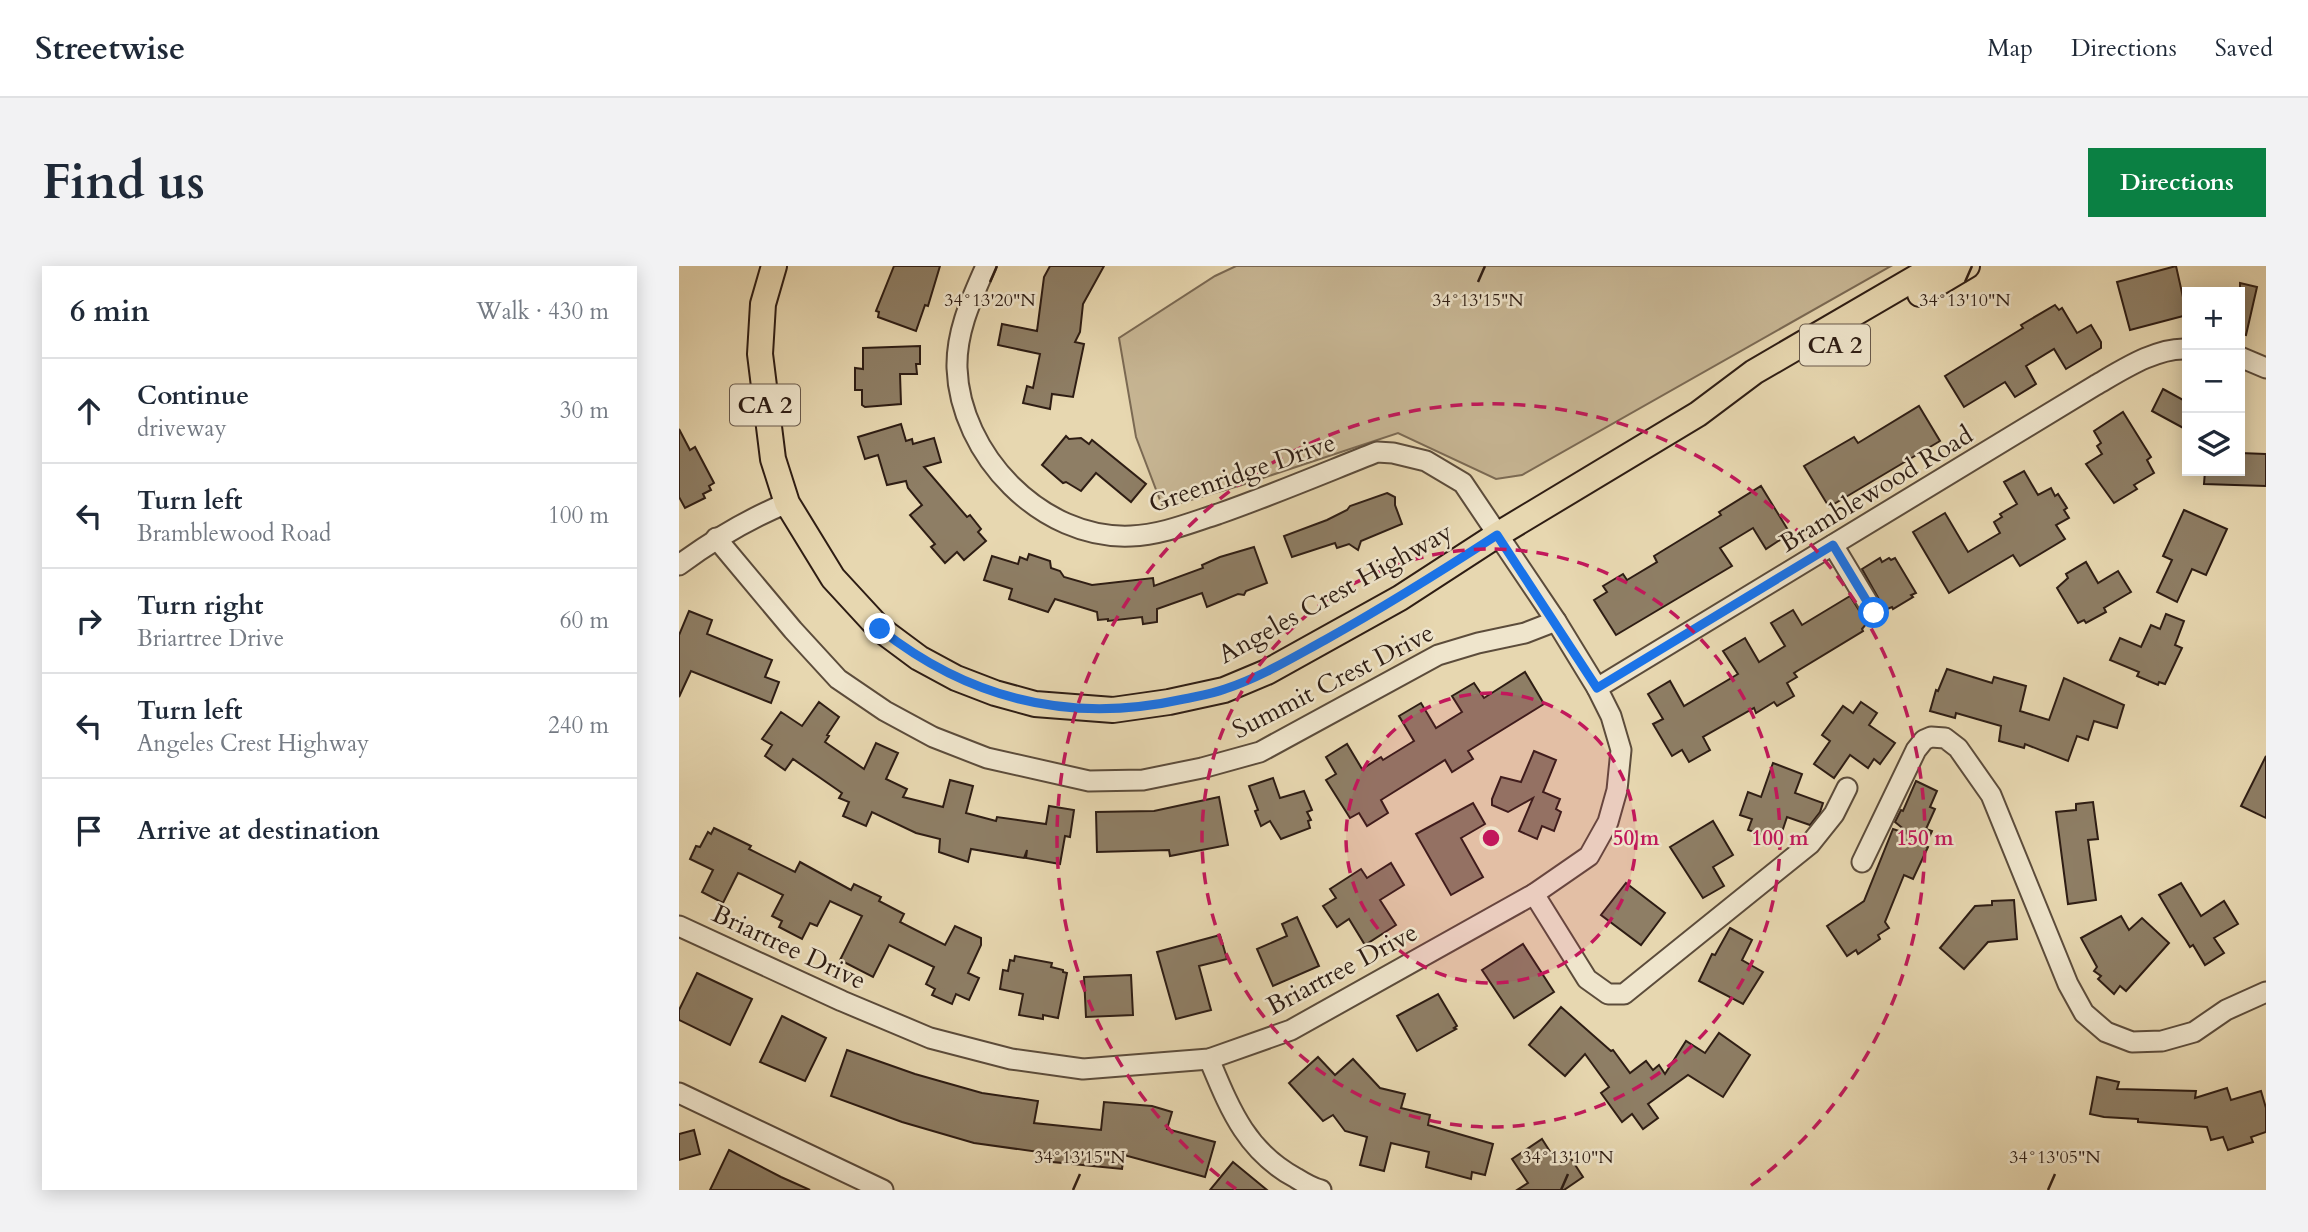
<!DOCTYPE html>
<html lang="en">
<head>
<meta charset="utf-8">
<style>
  :root { --surface:#fff; --page:#f2f2f3; --text:#1f2937; --muted:#747a83; --line:#e0e1e3; --accent:#0b8043 }
  body { margin:0; font-family:Cardo,serif; background:var(--page); color:var(--text) }
  .controls { position:absolute; right:21px; top:21px; display:grid; overflow:hidden; border-radius:0px; box-shadow:0 4px 18px #0003 }
  .controls button { width:63px; height:63px; display:grid; place-items:center; padding:0; border:0; border-bottom:2px solid var(--line); background:var(--surface); color:var(--text); font:35px sans-serif }
  .stop { position:absolute; width:21px; height:21px; margin:-16px; border:5px solid #1a73e8; border-radius:50%; background:#fff }
  .stop.end { background:#1a73e8; border-color:#fff; box-shadow:0 2px 7px #0008 }
  .list { margin:0; padding:0; list-style:none }
  h2 { display:flex; justify-content:space-between; align-items:center; height:91px; margin:0; padding:0 28px; font-size:30px }
  h2 small { font-size:23px; font-weight:400; color:var(--muted) }
  .list li { display:grid; grid-template-columns:46px 1fr auto; gap:21px; align-items:center; box-sizing:border-box; height:105px; padding:0 28px; border-top:2px solid var(--line) }
  .list b { display:block; font-size:26px; white-space:nowrap }
  .list p { margin:0; font-size:23px; white-space:nowrap; color:var(--muted) }
  .list em { font-size:23px; font-style:normal; color:var(--muted) }
  .icon { flex:none; width:38px; height:38px; fill:none; stroke:currentColor; stroke-width:2; stroke-linecap:round; stroke-linejoin:round }
  .map { position:relative; flex:none; width:1587px; height:924px; overflow:hidden; border-radius:0px }
  header { display:flex; align-items:center; gap:42px; box-sizing:border-box; height:98px; padding:0 35px; background:var(--surface); border-bottom:2px solid var(--line) }
  header strong { font-size:33px }
  nav { display:flex; gap:38px; margin-inline-start:auto; font-size:24px }
  .intro { display:flex; align-items:center; justify-content:space-between; box-sizing:border-box; height:168px; padding:0 42px }
  h1 { margin:0; font-size:49px }
  .button { padding:18px 32px; border-radius:0px; background:var(--accent); color:#fff; font-size:24px; font-weight:700 }
  main { display:flex; gap:42px; padding:0 42px }
  aside { flex:1; background:var(--surface); border-radius:0px; box-shadow:0 4px 18px #0003 }
  .map>svg:first-child { display:block }
  .green { fill:#c8b795; stroke:#7b6a54; stroke-width:2 }
  .building { fill:#8e7e65; stroke:#2e1d14; stroke-width:2 }
  .lines { fill:none; stroke-linecap:round; stroke-linejoin:round }
  .minor-casing { stroke:#5c4c3b; stroke-width:23 }
  .major-casing { stroke:#2e1d14; stroke-width:28 }
  .minor { stroke:#efe5cc; stroke-width:19 }
  .major { stroke:#e7d7b0; stroke-width:24 }
  .route { stroke:#1a73e8; stroke-width:9 }
  .ticks { fill:none; stroke:#2e1d14; stroke-width:2.5 }
  .ring { fill:none; stroke:#c2185b; stroke-width:3.5; stroke-dasharray:12 9 }
  .labels { text-anchor:middle; dominant-baseline:central; stroke-width:5; stroke-linejoin:round; paint-order:stroke }
  .shield { fill:#efe5cc; stroke:#68594b; stroke-width:2 }
  .shield-label { font-size:24px; font-weight:bold; fill:#2e1d14 }
  .street-label { font-size:26px; fill:#2e1d14; stroke:#efe5cc }
  .ticks-label { font-size:18px; text-anchor:middle; fill:#2e1d14; stroke:#efe5cc; stroke-width:5; stroke-linejoin:round; paint-order:stroke }
  .centre { fill:#c2185b; stroke:#efe5cc; stroke-width:3.5 }
  .ring-label { font-size:21px; text-anchor:middle; font-weight:bold; fill:#c2185b; stroke:#efe5cc; stroke-width:5; stroke-linejoin:round; paint-order:stroke }
</style>
</head>
<body>
<header>
<strong>Streetwise</strong>
<nav><a>Map</a><a>Directions</a><a>Saved</a></nav>
</header>
<div class="intro"><h1>Find us</h1><a class="button">Directions</a></div>
<main>
<aside>
<h2>6 min<small>Walk · 430 m</small></h2>
<ul class="list">
<li><svg class="icon" aria-label="ahead" viewBox="0 0 24 24"><path d="M12 20V5M6 11l6-6 6 6"/></svg><div><b>Continue</b><p>driveway</p></div><em>30 m</em></li>
<li><svg class="icon" aria-label="left" viewBox="0 0 24 24"><path d="M17 20v-9H6M10 6l-5 5 5 5"/></svg><div><b>Turn left</b><p>Bramblewood Road</p></div><em>100 m</em></li>
<li><svg class="icon" aria-label="right" viewBox="0 0 24 24"><path d="M7 20v-9h11M14 6l5 5-5 5"/></svg><div><b>Turn right</b><p>Briartree Drive</p></div><em>60 m</em></li>
<li><svg class="icon" aria-label="left" viewBox="0 0 24 24"><path d="M17 20v-9H6M10 6l-5 5 5 5"/></svg><div><b>Turn left</b><p>Angeles Crest Highway</p></div><em>240 m</em></li>
<li><svg class="icon" aria-label="arrive" viewBox="0 0 24 24"><path d="M6 21V4h12l-3 4 3 4H6"/></svg><div><b>Arrive at destination</b></div></li>
</ul>
</aside>
<div class="map">
<svg width="1587" height="924" viewBox="0 0 1587 924">
  <rect width="100%" height="100%" fill="#e7d7b0"/>
  <filter id="stains"><feTurbulence type="fractalNoise" baseFrequency=".00286" numOctaves="4"/><feColorMatrix values="0 0 0 0 .2 0 0 0 0 .09 0 0 0 0 .02 0 0 0 .5 -.17"/></filter>
  <radialGradient id="worn" r=".72"><stop offset=".6" stop-color="#630" stop-opacity="0"/><stop offset="1" stop-color="#630" stop-opacity=".3"/></radialGradient>
  <!-- green -->
  <polygon class="green" points="557,0 1212,0 843,209 817,213 719,167 563,219 484,242 457,171 440,72 536,10"/>
  <!-- building -->
  <g class="building">
    <polygon points="215,0 261,0 249,40 246,39 237,65 199,51 200,46 197,45"/>
    <polygon points="371,0 425,0 404,38 401,66 396,76 405,78 394,131 373,128 371,143 344,137 348,120 354,122 361,88 319,79 323,58 358,65 365,11"/>
    <polygon points="1497,0 1508,49 1451,64 1438,16"/>
    <polygon points="1561,17 1578,21 1567,69 1561,68"/>
    <polygon points="1376,39 1380,44 1383,42 1398,67 1412,59 1422,76 1422,82 1387,103 1375,83 1347,100 1357,118 1336,131 1326,116 1285,141 1266,110 1344,62 1342,59"/>
    <polygon points="241,80 241,98 237,98 238,108 221,108 222,138 186,141 183,139 183,124 176,124 176,102 184,103 184,82"/>
    <polygon points="1484,123 1508,136 1508,164 1473,145"/>
    <polygon points="1240,140 1261,175 1150,241 1125,200 1175,171 1179,177"/>
    <polygon points="1444,146 1472,191 1468,194 1475,207 1455,219 1458,223 1435,237 1407,198 1423,188 1418,180 1422,177 1415,165"/>
    <polygon points="222,158 227,175 233,173 234,178 255,172 262,196 245,201 288,251 291,249 302,263 299,266 307,275 285,294 278,286 266,297 252,281 256,278 231,249 243,239 229,222 227,215 208,219 199,189 186,193 179,171"/>
    <polygon points="0,163 11,184 16,181 35,217 30,220 32,224 24,228 26,232 6,242 0,231"/>
    <polygon points="387,170 390,173 402,172 410,178 413,174 467,218 452,236 417,207 402,225 387,216 384,217 363,199"/>
    <polygon points="1561,187 1587,188 1587,220 1525,218 1526,205 1561,205"/>
    <polygon points="1345,205 1359,229 1372,222 1376,230 1379,228 1388,242 1385,244 1390,252 1377,259 1386,273 1341,300 1334,289 1270,327 1234,266 1266,247 1289,286 1321,267 1315,256 1323,251 1321,248 1338,238 1325,216"/>
    <polygon points="1082,220 1109,264 1105,267 1107,270 1087,283 1074,262 1041,282 1053,300 937,369 915,334 928,326 924,320 944,308 948,314 978,296 975,290 1042,249 1040,246"/>
    <polygon points="708,227 716,231 716,239 723,258 682,275 679,284 670,278 658,282 656,277 613,291 605,270 648,254 668,244 671,240"/>
    <polygon points="1505,244 1548,263 1527,309 1513,303 1498,336 1478,326 1493,294 1484,290"/>
    <polygon points="575,281 588,317 567,325 565,329 559,328 528,341 523,327 478,343 478,356 464,358 463,351 429,355 429,353 419,354 418,346 376,333 369,346 330,333 333,323 305,314 313,290 339,298 341,291 348,294 350,288 371,295 372,302 381,305 385,311 413,319 474,312 475,320 524,302 523,299 541,291"/>
    <polygon points="1201,292 1203,296 1210,292 1212,294 1216,292 1237,327 1232,329 1234,331 1214,343 1213,341 1206,344 1183,303"/>
    <polygon points="1407,296 1419,317 1439,305 1452,326 1425,342 1427,346 1407,357 1405,354 1399,357 1378,322 1389,312 1387,308"/>
    <polygon points="1171,330 1188,357 1183,363 1184,365 1115,407 1118,411 1108,417 1115,430 1098,440 1095,436 1077,447 1075,442 1024,471 1031,484 1010,496 1003,484 993,490 974,458 984,453 969,428 991,415 1005,440 1059,408 1044,385 1066,372 1080,396 1106,380 1092,357 1114,344 1123,359"/>
    <polygon points="10,345 33,354 28,368 93,394 86,411 100,416 92,437 12,405 0,431 0,369"/>
    <polygon points="1487,348 1505,355 1496,379 1503,382 1486,418 1480,416 1479,419 1458,410 1460,406 1431,394 1441,372 1462,381 1472,359 1481,363"/>
    <polygon points="1268,403 1313,417 1315,411 1347,420 1341,445 1370,454 1385,412 1445,439 1438,462 1415,455 1409,474 1398,470 1389,495 1346,478 1345,482 1320,475 1322,460 1277,447 1276,452 1251,445 1257,424 1259,425"/>
    <polygon points="846,406 865,438 789,485 794,493 773,506 766,494 702,534 709,547 688,560 680,547 671,552 647,514 657,508 647,491 668,478 683,503 702,491 704,494 735,475 720,450 742,437 757,462 783,446 773,430 795,417 805,432"/>
    <polygon points="140,436 160,451 148,469 150,470 146,476 185,503 197,477 219,487 207,513 228,523 224,531 264,541 271,514 294,520 287,547 317,555 318,551 367,558 370,540 395,544 391,571 386,570 381,598 347,592 348,584 345,592 292,583 289,596 260,586 261,573 237,567 193,546 187,560 164,550 170,536 160,532 163,527 114,493 106,504 86,490 93,479 83,473 102,446 123,460"/>
    <polygon points="1182,436 1198,447 1190,459 1216,477 1201,498 1195,493 1189,502 1171,489 1155,512 1135,498 1151,475 1143,469 1164,440 1174,447"/>
    <polygon points="855,485 877,494 864,526 881,533 877,543 882,546 875,565 863,560 858,573 840,565 854,532 829,546 813,539 813,533 822,511 842,516"/>
    <polygon points="1587,490 1587,552 1562,540"/>
    <polygon points="1094,497 1123,508 1116,527 1144,537 1141,546 1131,559 1108,551 1102,569 1091,565 1089,571 1069,564 1073,553 1061,549 1069,526 1082,531"/>
    <polygon points="594,512 601,532 625,525 633,544 628,546 632,554 629,555 631,562 602,573 591,555 582,560 576,545 579,544 570,520"/>
    <polygon points="1237,515 1258,525 1251,541 1256,543 1247,563 1253,565 1246,580 1249,581 1234,613 1225,609 1206,656 1210,662 1199,669 1201,673 1179,688 1177,684 1168,690 1148,660 1185,635 1214,563 1232,569 1216,556 1222,544 1224,545"/>
    <polygon points="540,531 549,579 491,590 490,584 418,586 417,546 475,545"/>
    <polygon points="1414,536 1419,573 1409,574 1417,634 1389,638 1377,546 1397,544 1397,538"/>
    <polygon points="794,537 806,558 782,572 804,611 772,629 737,568"/>
    <polygon points="1034,555 1054,589 1034,601 1045,620 1024,632 991,581"/>
    <polygon points="35,562 72,580 70,583 116,606 121,596 172,624 175,618 202,631 200,635 225,648 221,656 266,679 276,660 302,672 302,679 289,707 300,712 290,734 277,728 273,738 253,729 256,723 247,718 255,701 210,679 194,711 161,694 183,650 151,635 138,660 131,657 123,673 100,661 103,655 93,650 104,629 62,608 59,607 44,637 23,626 34,604 11,593 17,580 21,581 29,566 32,568"/>
    <polygon points="712,597 725,619 701,634 717,659 686,679 670,653 658,661 644,640 657,632 651,623 682,603 688,612"/>
    <polygon points="947,617 986,647 962,679 922,649"/>
    <polygon points="1502,617 1522,650 1545,635 1559,658 1535,672 1545,687 1526,699 1514,679 1511,681 1480,629"/>
    <polygon points="1335,634 1338,673 1309,676 1285,703 1261,682 1296,640 1313,639 1313,635"/>
    <polygon points="1442,650 1450,664 1463,652 1490,677 1447,725 1441,720 1435,728 1419,713 1422,710 1415,705 1418,701 1402,672"/>
    <polygon points="618,651 640,700 594,720 578,683 608,670 603,658"/>
    <polygon points="1051,662 1073,674 1063,694 1084,706 1064,738 1020,715 1033,688 1036,689"/>
    <polygon points="541,669 548,693 520,700 532,744 497,753 478,686"/>
    <polygon points="844,678 875,726 835,752 803,704"/>
    <polygon points="336,690 373,697 372,701 384,704 384,706 388,707 379,752 364,749 364,753 340,749 344,728 321,723 324,704 329,705 331,694 335,695"/>
    <polygon points="18,707 73,733 51,779 0,754 0,744"/>
    <polygon points="452,709 454,749 407,751 405,711"/>
    <polygon points="759,728 778,760 775,762 777,763 738,785 718,750"/>
    <polygon points="882,741 932,785 934,784 951,807 967,795 974,804 980,799 986,808 1007,775 1026,787 1040,767 1071,789 1044,831 1009,809 969,838 979,852 964,863 953,848 943,856 922,827 930,821 906,788 886,810 850,779"/>
    <polygon points="103,750 147,772 126,815 81,796"/>
    <polygon points="168,784 236,808 303,827 359,835 355,857 422,864 425,836 473,840 493,846 488,863 536,876 526,911 445,889 443,903 374,896 374,888 295,877 223,856 152,830"/>
    <polygon points="639,791 656,809 674,793 701,822 726,828 722,842 751,849 749,859 814,878 806,909 793,906 792,913 747,901 750,886 712,877 705,905 681,899 688,871 666,865 654,849 644,855 610,817"/>
    <polygon points="1418,811 1440,816 1438,823 1517,825 1516,832 1548,822 1552,834 1582,825 1587,842 1587,866 1572,871 1574,876 1549,884 1544,871 1532,874 1528,861 1459,856 1459,853 1425,851 1411,848"/>
    <polygon points="15,864 21,888 0,894 0,868"/>
    <polygon points="863,873 879,898 891,891 904,911 885,924 838,924 849,917 833,893"/>
    <polygon points="50,884 102,911 131,924 31,924"/>
    <polygon points="554,896 588,924 531,924"/>
  </g>
  <g class="lines">
    <defs>
      <g id="minor">
        <polyline points="1561,91 1587,102"/>
        <polyline points="37,272 114,364 159,413 206,445 254,471 308,492 410,515 464,514 523,502 581,486 759,389 799,377 846,367 877,355"/>
        <polyline points="1154,279 1195,347"/>
        <path d="M0 299C34 274 69 253 108 237"/>
        <path d="M918 422 1417 119C1443 104 1478 81 1508 83"/>
        <polyline points="1183,596 1237,484 1245,474 1252,471 1266,472 1279,482 1312,529 1389,718 1405,747 1427,766 1453,776 1483,775 1515,766 1547,744 1587,726"/>
        <polyline points="855,628 908,713 929,728 945,728 1131,578 1155,548 1168,522"/>
        <path d="M0 660 163 735 251 772 332 793 404 803 530 793 612 764 855 628 910 590 929 556 938 524 942 484 932 450 918 422 877 355 784 217 747 195 714 187 698 186C645 207 593 229 539 248 511 257 482 269 452 270 362 274 281 188 278 102 277 65 293 32 307 0"/>
        <path d="M530 793C551 843 567 885 617 912 625 917 633 922 642 924"/>
        <polyline points="0,827 204,924"/>
      </g>
      <g id="major">
        <polyline points="95,0 84,38 81,88 94,193 108,237 154,312 201,363 240,392 277,412 316,427 356,438 434,444 490,436 545,424 588,406 721,332 818,269 1019,148 1075,106 1257,0"/>
        <polyline points="1241,28 1288,0"/>
      </g>
    </defs>
    <!-- minor casing -->
    <use href="#minor" class="minor-casing"/>
    <!-- major casing -->
    <use href="#major" class="major-casing"/>
    <!-- minor -->
    <use href="#minor" class="minor"/>
    <!-- major -->
    <use href="#major" class="major"/>
  </g>
  <g class="lines">
    <!-- route -->
    <path class="route" d="M201 363C291 434 393 458 505 433 519 430 533 428 546 423 582 411 613 392 646 374 705 341 761 306 818 269L918 422 1154 279 1195 347"/>
  </g>
  <!-- ticks -->
  <path class="ticks" d="M311 16 318 0M799 16 806 0M1286 16 1293 0M394 924 401 908M882 924 889 908M1369 924 1376 908"/>
  <!-- distance rings -->
  <circle cx="812" cy="572" r="145" fill="#c2185b" fill-opacity=".12"/>
  <g class="ring">
    <circle cx="812" cy="572" r="145"/>
    <circle cx="812" cy="572" r="289"/>
    <path d="M557 923A434 434 0 1 1 1067 923"/>
  </g>
  <g class="labels">
    <!-- shield labels -->
    <g class="shield">
      <rect x="1121" y="58.5" width="70" height="41" rx="5"/>
      <rect x="51" y="118.5" width="70" height="41" rx="5"/>
    </g>
    <g class="shield-label">
      <text x="1156" y="79">CA 2</text>
      <text x="86" y="139">CA 2</text>
    </g>
    <!-- street labels -->
    <g class="street-label">
      <text transform="translate(563 207) rotate(-19)">Greenridge Drive</text>
      <text transform="translate(1197 223) rotate(-31)">Bramblewood Road</text>
      <text transform="translate(656 327) rotate(-29)">Angeles Crest Highway</text>
      <text transform="translate(654 415) rotate(-27)">Summit Crest Drive</text>
      <text transform="translate(110 681) rotate(25)">Briartree Drive</text>
      <text transform="translate(663 703) rotate(-28)">Briartree Drive</text>
    </g>
  </g>
  <g class="ticks-label">
    <text x="311" y="40">34°13'20"N</text>
    <text x="799" y="40">34°13'15"N</text>
    <text x="1286" y="40">34°13'10"N</text>
    <text x="401" y="897">34°13'15"N</text>
    <text x="889" y="897">34°13'10"N</text>
    <text x="1376" y="897">34°13'05"N</text>
  </g>
  <circle cx="812" cy="572" r="10" class="centre"/>
  <g class="ring-label">
    <text x="957" y="579">50 m</text>
    <text x="1101" y="579">100 m</text>
    <text x="1246" y="579">150 m</text>
  </g>
  <rect width="100%" height="100%" filter="url(#stains)"/>
  <rect width="100%" height="100%" fill="url(#worn)"/>
</svg>
<div class="controls">
<button>+</button>
<button>−</button>
<button><svg class="icon" aria-label="layers" viewBox="0 0 24 24"><path d="M12 4l9 5-9 5-9-5zM3 14l9 5 9-5"/></svg></button>
</div>
<div class="stop" style="left:1195px;top:347px"></div>
<div class="stop end" style="left:201px;top:363px"></div>
</div>
</main>
</body>
</html>
